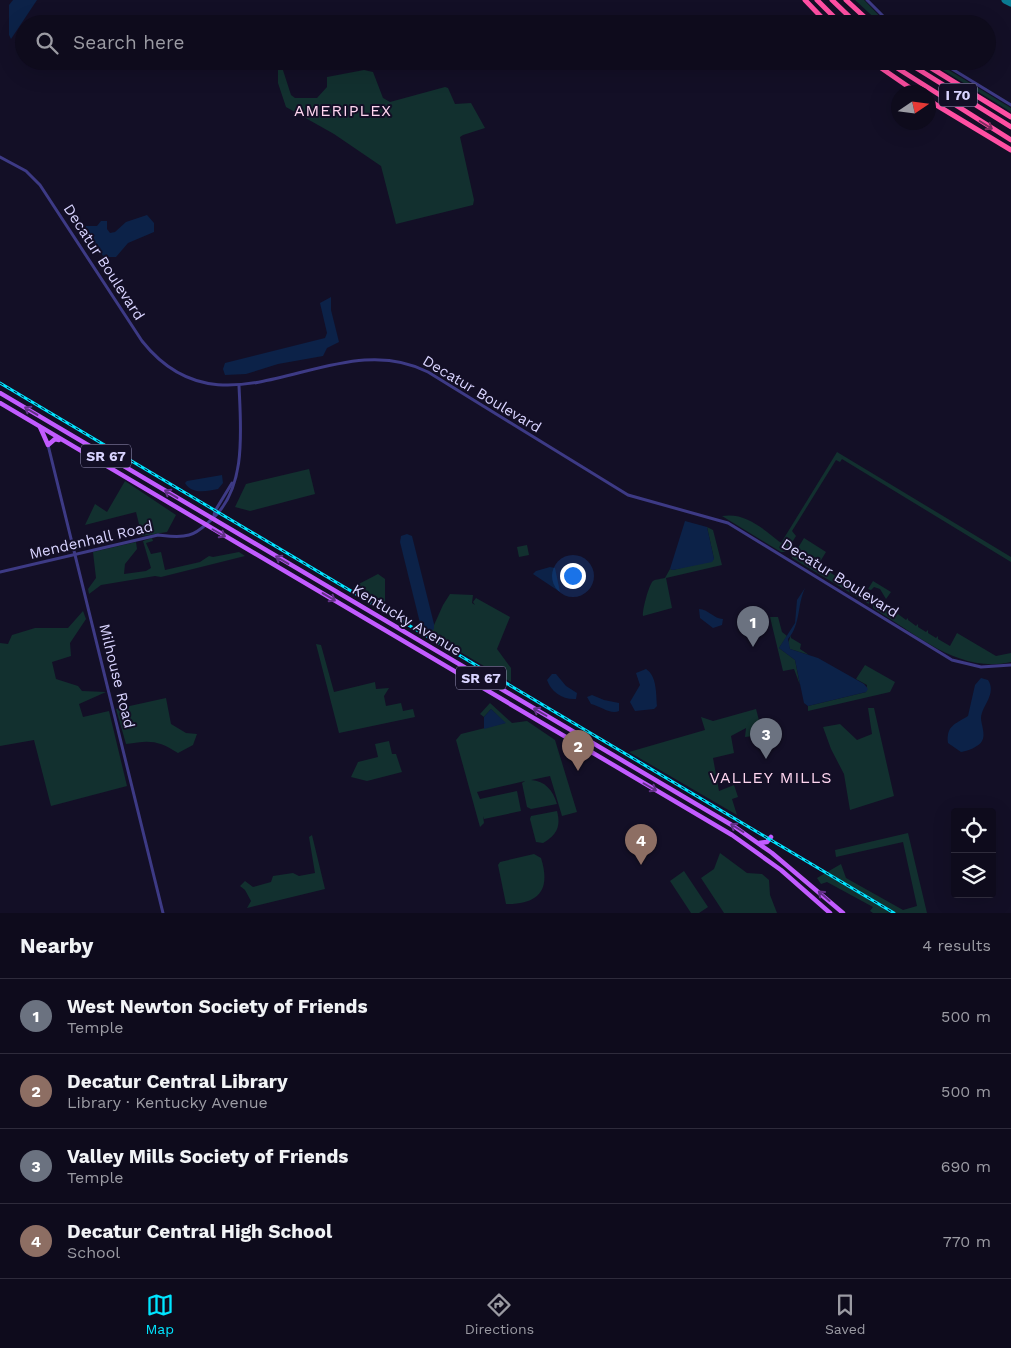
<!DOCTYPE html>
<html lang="en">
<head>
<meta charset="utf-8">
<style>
  :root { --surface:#0e0b1c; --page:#1c1929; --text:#f1f3f6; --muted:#9b9ba3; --line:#2e2b3b; --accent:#00e5ff }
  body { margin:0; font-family:"Work Sans",sans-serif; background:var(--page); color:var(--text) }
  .controls { position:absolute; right:15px; bottom:15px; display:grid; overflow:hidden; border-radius:5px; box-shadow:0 5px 20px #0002 }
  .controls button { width:45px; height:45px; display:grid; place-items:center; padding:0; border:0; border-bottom:1px solid var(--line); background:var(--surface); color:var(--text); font:25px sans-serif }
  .compass { position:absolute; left:891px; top:85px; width:45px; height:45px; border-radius:50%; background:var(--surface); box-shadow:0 5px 20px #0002; rotate:77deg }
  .you { position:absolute; left:572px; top:575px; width:18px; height:18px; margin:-12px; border:4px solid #fff; border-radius:50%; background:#1a73e8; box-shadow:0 0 0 8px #1a73e833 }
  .badge { display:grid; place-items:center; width:32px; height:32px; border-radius:50%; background:var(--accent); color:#fff; font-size:16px; font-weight:700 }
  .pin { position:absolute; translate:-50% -41px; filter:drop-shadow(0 1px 2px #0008) }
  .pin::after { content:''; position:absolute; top:26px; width:18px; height:15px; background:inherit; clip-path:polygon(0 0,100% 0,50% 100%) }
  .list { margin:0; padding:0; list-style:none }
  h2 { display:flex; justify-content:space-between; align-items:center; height:65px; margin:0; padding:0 20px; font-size:21px }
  h2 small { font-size:16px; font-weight:400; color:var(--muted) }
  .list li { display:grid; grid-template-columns:32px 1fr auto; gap:15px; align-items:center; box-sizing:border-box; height:75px; padding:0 20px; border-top:1px solid var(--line) }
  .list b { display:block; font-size:19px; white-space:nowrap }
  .list p { margin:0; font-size:16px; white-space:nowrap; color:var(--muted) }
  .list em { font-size:16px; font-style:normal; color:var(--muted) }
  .icon { flex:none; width:28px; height:28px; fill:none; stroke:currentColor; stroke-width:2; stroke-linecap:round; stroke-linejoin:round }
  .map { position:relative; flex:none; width:1011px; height:913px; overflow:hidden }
  .search { position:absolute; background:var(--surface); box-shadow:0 5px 20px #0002; left:15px; right:15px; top:15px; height:55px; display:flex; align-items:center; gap:12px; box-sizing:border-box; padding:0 18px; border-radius:28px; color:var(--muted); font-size:19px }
  .sheet { height:365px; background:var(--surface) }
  nav { display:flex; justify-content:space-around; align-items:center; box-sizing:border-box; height:70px; border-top:1px solid var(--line); background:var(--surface); font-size:14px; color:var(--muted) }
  nav a { display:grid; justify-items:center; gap:2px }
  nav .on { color:var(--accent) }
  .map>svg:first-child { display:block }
  .green { fill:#12302f }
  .water { fill:#0c2248 }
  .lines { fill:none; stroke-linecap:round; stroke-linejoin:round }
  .taxiway { stroke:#0a7a92; stroke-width:7 }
  .minor { stroke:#3d3a85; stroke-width:3 }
  .major { stroke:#c25bff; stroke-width:4.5 }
  .highway { stroke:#ff4fa3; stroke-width:5 }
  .rail-casing { stroke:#00e5ff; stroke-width:3 }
  .rail { stroke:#130f26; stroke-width:1; stroke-dasharray:4; stroke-linecap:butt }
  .oneway { stroke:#7d2c5e }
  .oneway2 { stroke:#623188 }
  .labels { text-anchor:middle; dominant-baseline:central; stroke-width:4; stroke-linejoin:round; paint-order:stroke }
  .shield { fill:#130f26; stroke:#9e99be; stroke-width:1 }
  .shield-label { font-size:14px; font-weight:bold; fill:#d9d4ff }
  .street-label { font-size:15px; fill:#d9d4ff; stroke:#130f26 }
  .neighbourhood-label { font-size:16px; letter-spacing:1px; fill:#ffd6f0; stroke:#130f26 }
</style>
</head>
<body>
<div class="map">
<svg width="1011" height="913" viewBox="0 0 1011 913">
  <rect width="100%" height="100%" fill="#130f26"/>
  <!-- green -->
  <g class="green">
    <polygon points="855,0 864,0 887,24 881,24"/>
    <polygon points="928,61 934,61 1011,108 1011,112"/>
    <polygon points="281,64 291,95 295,98 317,98 327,87 327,77 364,70 373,72 383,98 390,102 445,87 448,88 455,104 471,103 485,128 463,135 460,137 474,200 473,205 396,224 381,166 334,134 286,107 278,83 278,65"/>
    <path d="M837 452 1011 557V562L842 459 840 462 836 460 792 531 796 536 786 552H781L722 516C746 512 763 529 781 543Z"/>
    <polygon points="309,469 315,494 250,511 235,507 246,484"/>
    <polygon points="125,481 176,515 167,532 142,536 136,512 85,525 95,504 107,512"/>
    <path d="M707 527 713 530 722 565 666 578 672 608 643 616C642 611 649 584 653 581 656 579 662 579 665 578L670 569 673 570 714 559Z"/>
    <polygon points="152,538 153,541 146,543 151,554 161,552 165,570 200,562 209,556 213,557 239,552 245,556 161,577 155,576 101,585 89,594 88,589 96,578 93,552 136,542 137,549 125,564 124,574 146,571 151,568 143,541"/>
    <polygon points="804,538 826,552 818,565 820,567 822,565 821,567 830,572 832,571 831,573 840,579 842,577 841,580 850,585 852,583 852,586 872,595 869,604 792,558 791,553 798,548"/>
    <polygon points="527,545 529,555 519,557 517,547"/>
    <polygon points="378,574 385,579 385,608 353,587"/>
    <polygon points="873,581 891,592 886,599 880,589 874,587 871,590 868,589"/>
    <polygon points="450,594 473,595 472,603 475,605 473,602 476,598 510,617 497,649 511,668 511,682 430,634 443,605"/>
    <path d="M878 599 888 605V608L896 613 898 611V614L906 620 908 618V620L916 626 918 624V627L926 632 928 630V633L936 638 938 636V639L950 646 957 633 996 656 1011 653V662C959 674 916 634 873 608V605Z"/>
    <polygon points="83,611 86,619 70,643 71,656 52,662 56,679 78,686 82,691 106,692 79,704 83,717 109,711 127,786 51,806 34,740 0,746 0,643 8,644 12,635 35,628 68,628"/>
    <polygon points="770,617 778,617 782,632 787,636 779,648 795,660 800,685 794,669 783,671"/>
    <polygon points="791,635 791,638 801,644 800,649 809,655 790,649 788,643"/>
    <polygon points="316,644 321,645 334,692 375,682 376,689 389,688 384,696 386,706 401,703 403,711 413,709 415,717 339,733"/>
    <polygon points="865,665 895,682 890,692 808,711 808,706 866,692 867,685 856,679"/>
    <path d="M166 698 171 724 186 733 197 734 193 745 178 753C158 740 150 740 126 744L116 709Z"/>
    <path d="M490 703 512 723 527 721 555 740 577 812 562 816 550 776 531 780C545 781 553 790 557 804L531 809 527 807 522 783 525 781 477 792 480 799 517 791 521 811 484 819 483 816 484 823 480 827 456 740 461 734 505 723 491 709 484 717 480 714Z"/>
    <polygon points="868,708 874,708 894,796 850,810 844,774 831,749 823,727 840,724 857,740 872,734"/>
    <polygon points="756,709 761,728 753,736 745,737 746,728 731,736 734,753 713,758 719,791 734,785 738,797 732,799 737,815 629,752 705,730 701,717 713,721"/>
    <polygon points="389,741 392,754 396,754 402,772 367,781 351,777 358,762 378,757 375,744"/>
    <path d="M557 811C561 826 557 835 543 843L536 842 530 819 531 816Z"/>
    <polygon points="908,833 927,913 873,913 870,911 873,907 827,882 821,884 817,878 841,864 846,878 903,910 917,906 903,842 836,857 835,850"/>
    <polygon points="312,835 325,889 247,908 251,901 245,890 240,886 245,881 253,887 271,882 273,876 293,873 299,876 315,873 309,837"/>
    <polygon points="720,853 747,873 762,874 769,880 770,895 777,913 724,913 701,878 714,869"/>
    <path d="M534 854 541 858C551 890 539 904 506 904L498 865 500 862Z"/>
    <polygon points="684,871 708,907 699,913 691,913 670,881"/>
  </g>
  <!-- water -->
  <g class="water">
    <polygon points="13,0 37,0 11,39 9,35 9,5"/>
    <polygon points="147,215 154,223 154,232 128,243 116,257 104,257 85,231 86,226 97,226 101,221 107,221 107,229 110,233 115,232 126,222"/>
    <polygon points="331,297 331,310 339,342 327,348 323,356 278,364 246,374 225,375 223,369 225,363 325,338 327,333 320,303"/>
    <path d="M222 475 223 483 218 489C207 491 192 495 185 483L187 481Z"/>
    <polygon points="685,521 707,527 714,559 712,562 673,570 670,569"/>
    <polygon points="407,534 412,536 434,624 434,629 431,631 420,623 400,542 401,536"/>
    <polygon points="550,567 555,568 560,592 533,574 536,571"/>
    <path d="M805 588C797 605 801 624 788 639L790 649 818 658 864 684 868 689 866 692 808 706 804 703 795 660 779 648 795 623 797 600Z"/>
    <path d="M699 609C708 609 714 619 723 619L722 625 713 628 700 618Z"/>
    <path d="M646 669C657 676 656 694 657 706L654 709 635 711 630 702 640 685 636 673Z"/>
    <path d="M552 674H556L566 686 577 693 576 699C563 700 551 692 547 680Z"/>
    <path d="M981 678 988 680C997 694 982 705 981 718 981 724 986 735 982 741 979 747 967 751 961 752L948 743C946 726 955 724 968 716L975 685Z"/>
    <path d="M592 695 604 700 619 703V711C611 715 600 706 591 704L587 697Z"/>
    <polygon points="491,709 506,723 484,729 484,717"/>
  </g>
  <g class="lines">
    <!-- taxiway -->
    <polyline class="taxiway" points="1005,0 1011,3"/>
    <!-- minor -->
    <g class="minor">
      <polyline points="867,0 891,24"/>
      <polyline points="939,61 1011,105"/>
      <path d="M0 157 26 171 40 185 142 341C226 447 332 322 428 372L628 495 728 523 952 660 981 667 1011 665"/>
      <polyline points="48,445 163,913"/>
      <polyline points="213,519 215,511 232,483"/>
      <path d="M0 572 158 535C168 536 179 538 189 535 198 533 204 526 211 520 247 489 241 430 239 386"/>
    </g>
    <!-- major -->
    <g class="major">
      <polyline points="0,393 735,827 772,853 843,913"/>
      <polyline points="0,403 732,835 781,870 830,913"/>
      <polyline points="40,427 48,445 55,439 59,440"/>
      <polyline points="759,843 767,842 771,837"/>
    </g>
    <!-- highway -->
    <g class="highway">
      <polyline points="805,0 828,24"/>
      <polyline points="817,0 841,24"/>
      <polyline points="832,0 857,24"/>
      <polyline points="846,0 872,24"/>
      <polyline points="871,61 916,92"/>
      <polyline points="886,61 1011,140"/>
      <polyline points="905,61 1011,127"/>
      <polyline points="920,61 1011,117"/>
      <polyline points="928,100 1011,150"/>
    </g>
    <defs>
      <polyline id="rail" points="0,383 894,913"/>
    </defs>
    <!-- rail casing -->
    <use href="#rail" class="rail-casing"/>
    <!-- rail -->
    <use href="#rail" class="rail"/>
  </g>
  <!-- one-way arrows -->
  <defs><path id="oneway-shaft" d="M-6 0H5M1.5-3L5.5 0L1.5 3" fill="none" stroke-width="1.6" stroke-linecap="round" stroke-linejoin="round" transform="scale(1.25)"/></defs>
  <use class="oneway" href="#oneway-shaft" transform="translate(986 125) rotate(32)"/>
  <g class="oneway2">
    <use href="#oneway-shaft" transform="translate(31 411) rotate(-149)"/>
    <use href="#oneway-shaft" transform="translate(171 494) rotate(-149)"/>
    <use href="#oneway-shaft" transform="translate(219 533) rotate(30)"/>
    <use href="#oneway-shaft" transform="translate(282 560) rotate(-149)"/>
    <use href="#oneway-shaft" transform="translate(329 597) rotate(31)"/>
    <use href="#oneway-shaft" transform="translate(540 712) rotate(-150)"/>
    <use href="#oneway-shaft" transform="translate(650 787) rotate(30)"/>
    <use href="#oneway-shaft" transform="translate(737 828) rotate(-148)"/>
    <use href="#oneway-shaft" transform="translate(824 896) rotate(-139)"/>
  </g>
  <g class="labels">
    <!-- shield labels -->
    <g class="shield">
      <rect x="939" y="83.5" width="38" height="23" rx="4"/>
      <rect x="81" y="444.5" width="50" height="23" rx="4"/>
      <rect x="456" y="666.5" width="50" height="23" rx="4"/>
    </g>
    <g class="shield-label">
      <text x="958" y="95">I 70</text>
      <text x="106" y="456">SR 67</text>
      <text x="481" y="678">SR 67</text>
    </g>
    <!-- street labels -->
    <g class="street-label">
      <text transform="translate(104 262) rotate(57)">Decatur Boulevard</text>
      <text transform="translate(482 394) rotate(31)">Decatur Boulevard</text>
      <text transform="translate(91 540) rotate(-13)">Mendenhall Road</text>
      <text transform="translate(840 578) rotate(32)">Decatur Boulevard</text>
      <text transform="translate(407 620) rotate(31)">Kentucky Avenue</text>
      <text transform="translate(117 676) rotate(76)">Milhouse Road</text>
    </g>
    <!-- neighbourhood labels -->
    <g class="neighbourhood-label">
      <text x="343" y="110">AMERIPLEX</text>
      <text x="771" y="777">VALLEY MILLS</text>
    </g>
  </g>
</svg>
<div class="controls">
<button><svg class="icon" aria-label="locate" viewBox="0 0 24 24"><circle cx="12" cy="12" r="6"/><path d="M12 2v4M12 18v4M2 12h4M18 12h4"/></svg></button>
<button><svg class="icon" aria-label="layers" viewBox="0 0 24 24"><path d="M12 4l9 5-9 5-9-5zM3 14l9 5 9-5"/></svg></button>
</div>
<svg class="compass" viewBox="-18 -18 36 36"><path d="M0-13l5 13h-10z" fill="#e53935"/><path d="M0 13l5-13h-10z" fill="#9b9ba3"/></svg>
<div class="you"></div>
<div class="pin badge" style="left:753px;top:647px;background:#6b7280">1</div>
<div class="pin badge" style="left:578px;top:771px;background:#8d6e63">2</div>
<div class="pin badge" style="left:766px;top:759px;background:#6b7280">3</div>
<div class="pin badge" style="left:641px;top:865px;background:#8d6e63">4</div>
<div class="search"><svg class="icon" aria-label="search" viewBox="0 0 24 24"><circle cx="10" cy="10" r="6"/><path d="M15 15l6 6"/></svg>Search here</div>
</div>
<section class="sheet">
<h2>Nearby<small>4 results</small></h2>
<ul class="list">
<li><span class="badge" style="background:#6b7280">1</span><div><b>West Newton Society of Friends</b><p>Temple</p></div><em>500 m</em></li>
<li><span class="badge" style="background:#8d6e63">2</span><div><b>Decatur Central Library</b><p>Library · Kentucky Avenue</p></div><em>500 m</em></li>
<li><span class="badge" style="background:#6b7280">3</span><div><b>Valley Mills Society of Friends</b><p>Temple</p></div><em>690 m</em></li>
<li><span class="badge" style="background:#8d6e63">4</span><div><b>Decatur Central High School</b><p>School</p></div><em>770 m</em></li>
</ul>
</section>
<nav>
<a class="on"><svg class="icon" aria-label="map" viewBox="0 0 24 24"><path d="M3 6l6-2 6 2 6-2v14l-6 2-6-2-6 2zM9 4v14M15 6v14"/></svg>Map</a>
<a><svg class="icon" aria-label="directions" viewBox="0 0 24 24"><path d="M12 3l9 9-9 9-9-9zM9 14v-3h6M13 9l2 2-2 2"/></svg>Directions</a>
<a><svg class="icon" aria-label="saved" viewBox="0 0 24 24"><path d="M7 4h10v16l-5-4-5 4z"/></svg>Saved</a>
</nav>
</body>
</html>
